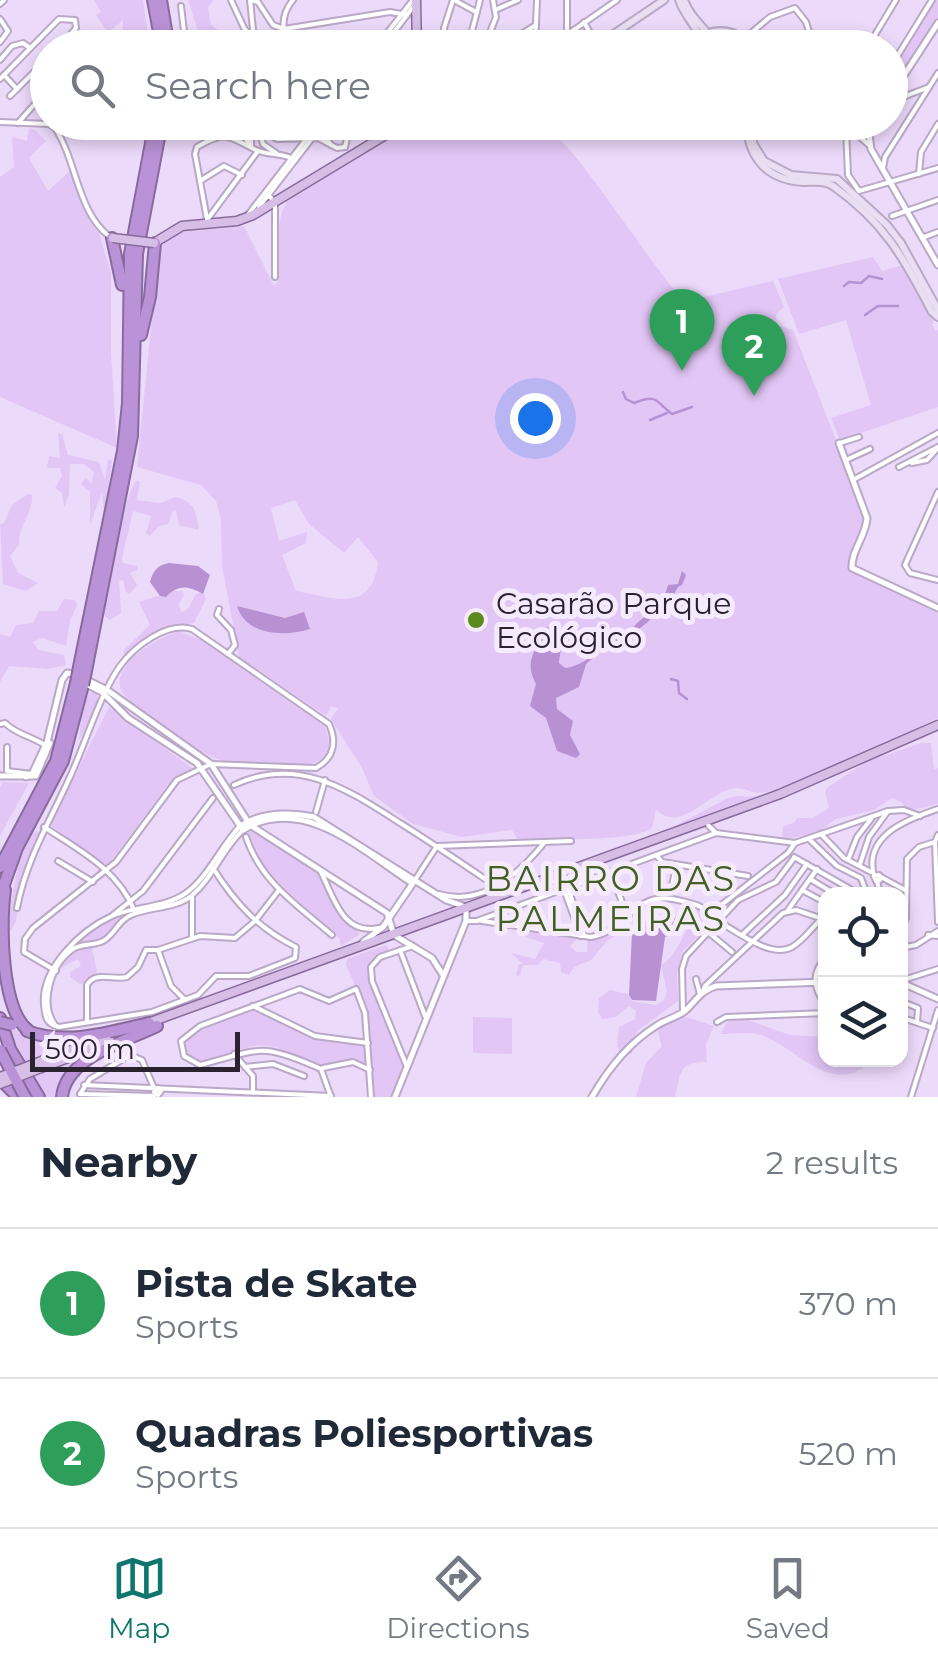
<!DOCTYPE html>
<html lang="en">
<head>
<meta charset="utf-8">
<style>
  :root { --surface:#fff; --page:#f6f6f7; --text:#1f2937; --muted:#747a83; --line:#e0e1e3; --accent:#0f766e }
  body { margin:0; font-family:Montserrat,sans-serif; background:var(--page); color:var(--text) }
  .controls { position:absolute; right:30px; bottom:30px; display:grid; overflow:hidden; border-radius:20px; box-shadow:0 5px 15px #0003 }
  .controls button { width:90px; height:90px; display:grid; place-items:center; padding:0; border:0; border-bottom:2px solid var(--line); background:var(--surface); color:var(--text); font:50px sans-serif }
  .scale { position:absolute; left:30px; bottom:25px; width:210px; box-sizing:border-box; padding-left:10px; border:5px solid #2a232f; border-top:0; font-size:28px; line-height:35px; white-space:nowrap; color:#2a232f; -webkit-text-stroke:8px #f6eafe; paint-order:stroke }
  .you { position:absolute; left:535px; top:418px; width:35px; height:35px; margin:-25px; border:8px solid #fff; border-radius:50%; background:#1a73e8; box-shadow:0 0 0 15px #1a73e833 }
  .badge { display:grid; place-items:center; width:65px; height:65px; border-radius:50%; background:var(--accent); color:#fff; font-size:32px; font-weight:700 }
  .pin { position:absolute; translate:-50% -82px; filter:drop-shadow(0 2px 5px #0008) }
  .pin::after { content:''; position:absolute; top:52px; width:35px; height:30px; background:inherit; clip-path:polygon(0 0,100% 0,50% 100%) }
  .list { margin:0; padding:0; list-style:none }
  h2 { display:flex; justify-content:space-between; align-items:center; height:130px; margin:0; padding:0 40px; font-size:42px }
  h2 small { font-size:32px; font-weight:400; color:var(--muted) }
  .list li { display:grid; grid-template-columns:65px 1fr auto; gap:30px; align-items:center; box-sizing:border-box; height:150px; padding:0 40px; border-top:2px solid var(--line) }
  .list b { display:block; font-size:38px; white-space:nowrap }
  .list p { margin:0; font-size:32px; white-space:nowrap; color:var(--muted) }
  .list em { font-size:32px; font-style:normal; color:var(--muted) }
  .icon { flex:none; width:55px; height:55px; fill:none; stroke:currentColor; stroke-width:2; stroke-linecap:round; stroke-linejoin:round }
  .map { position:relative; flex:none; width:938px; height:1097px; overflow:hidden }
  .search { position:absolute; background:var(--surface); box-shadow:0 5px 15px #0003; left:30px; right:30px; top:30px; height:110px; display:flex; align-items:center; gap:25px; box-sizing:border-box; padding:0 35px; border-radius:55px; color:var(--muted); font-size:38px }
  .sheet { height:430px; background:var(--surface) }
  nav { display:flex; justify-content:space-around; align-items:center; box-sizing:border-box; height:140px; border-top:2px solid var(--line); background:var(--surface); font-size:28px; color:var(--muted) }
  nav a { display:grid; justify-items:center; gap:5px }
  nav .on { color:var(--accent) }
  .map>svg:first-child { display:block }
  .green { fill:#e2c6f6; fill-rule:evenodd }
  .water { fill:#b891d3 }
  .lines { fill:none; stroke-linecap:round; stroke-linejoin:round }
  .stream { stroke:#b891d3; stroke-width:2.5 }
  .minor-casing { stroke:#baa8c7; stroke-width:8 }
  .tertiary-casing { stroke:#baa8c7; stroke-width:9 }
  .secondary-casing { stroke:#baa8c7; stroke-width:10 }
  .primary-casing { stroke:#886b9c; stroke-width:11 }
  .motorway-casing { stroke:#886b9c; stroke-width:14 }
  .minor { stroke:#fff; stroke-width:4 }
  .tertiary { stroke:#fff; stroke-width:5 }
  .secondary { stroke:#eadef3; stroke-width:6 }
  .primary { stroke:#d6bee7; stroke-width:8 }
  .motorway { stroke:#ba92d7; stroke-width:10 }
  .primary-bridge-casing { stroke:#886b9c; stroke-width:11; stroke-linecap:butt }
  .motorway-bridge-casing { stroke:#886b9c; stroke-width:14; stroke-linecap:butt }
  .primary-bridge { stroke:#d6bee7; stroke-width:8 }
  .motorway-bridge { stroke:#ba92d7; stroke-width:10 }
  .poi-dot { fill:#5b8a1c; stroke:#f6eafe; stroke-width:4 }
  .labels { text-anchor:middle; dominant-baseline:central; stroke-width:10; stroke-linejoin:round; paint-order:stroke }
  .poi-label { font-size:30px; fill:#2a232f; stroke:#f6eafe; text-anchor:start }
  .quarter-label { font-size:35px; letter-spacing:2.5px; fill:#42601e; stroke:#f6eafe }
</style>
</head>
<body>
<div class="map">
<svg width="938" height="1097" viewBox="0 0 938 1097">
  <rect width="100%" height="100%" fill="#ecdafb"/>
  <!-- green -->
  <g class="green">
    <polygon points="94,0 143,0 150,47 142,47 140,36 132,39 122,34 123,20 108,33 96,15 101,12"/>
    <polygon points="188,0 213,0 208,8 211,25 241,47 207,47 200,37"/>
    <polygon points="934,0 938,0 938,19 897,84 891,69"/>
    <polygon points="294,123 351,123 342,137 305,129"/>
    <path d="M423 123H503L514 137 530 125 533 128 546 123 581 163 669 284 687 301 773 281 784 307 776 315 777 325 793 330 864 512C867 534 847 550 850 571L938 613V718C892 742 844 764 797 783 792 785 765 793 760 793 749 793 742 785 730 789 706 796 678 834 656 809L652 828C630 843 549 838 518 840L512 830 462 837 413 824 374 796 362 768 331 719 338 708 331 706 326 716 239 657 222 565 221 520 216 501 201 485 137 467 159 248 179 232 244 226 274 286 279 280C279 256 274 222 287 202 296 187 404 125 423 123ZM295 500 309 524 344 553 358 537 378 562C372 614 333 598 296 591L282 555 306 543 307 532 279 541 271 508Z"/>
    <polygon points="29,128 35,130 46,141 29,158 48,191 71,170 98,230 111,273 111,353 117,448 0,397 0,177 14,167 12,137 27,141"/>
    <polygon points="873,257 882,271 903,265 935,319 932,324 935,331 938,330 938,407 840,440 831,418 871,405 846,320 799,334 778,279"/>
    <polygon points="58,433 62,434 68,455 99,462 105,480 108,459 112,461 105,511 104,514 102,493 90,524 90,492 81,484 86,478 92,484 94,472 84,464 70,464 69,495 64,507 62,493 55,488 62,476 60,468 47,468 49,456 60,458"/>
    <path d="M137 480 140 482 137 500 161 503 175 497C195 501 196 512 199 530L179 525 176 511 172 512 168 524 159 526 150 536 146 533 151 516 133 511 122 558 123 563 137 566 138 570 130 573 137 585 130 594 126 592 123 580 119 581 121 613 110 620C108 618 105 617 104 615 96 600 125 494 137 480Z"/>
    <path d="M28 494 32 495C33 515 18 524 19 545L10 556 18 573 38 583 26 591 3 584 0 524 4 523 12 505Z"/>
    <polygon points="173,591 182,591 184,595 178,605 182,612 189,608 195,595 203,591 206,599 194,623 166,628 124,657 124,650 150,625 139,602"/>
    <polygon points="64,599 75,600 77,605 70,621 66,646 42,638 33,642 38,650 64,655 66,665 47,669 9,666 0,682 0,634 10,637 16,625 33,623 39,611 57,611"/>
    <path d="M179 631 201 640 325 726 330 745C327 753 324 759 316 762 304 768 230 764 217 759 201 753 130 706 122 692 108 665 159 637 179 631Z"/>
    <polygon points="89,692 97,693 98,702 79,741 82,703"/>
    <polygon points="109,707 192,768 168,785 107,866 50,825"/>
    <polygon points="921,743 931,743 934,769 938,768 938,804 908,811 901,802 892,798 874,810 836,819 819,832 782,840 783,827 795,822 797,818 813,818 829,808 825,791 828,787 866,762"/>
    <polygon points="3,782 29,783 0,836 0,788"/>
    <polygon points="736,796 762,797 662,833 726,799"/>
    <polygon points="252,828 320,874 346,921 360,934 341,946 339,938 259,867 247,834"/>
    <polygon points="37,831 41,834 20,882 16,922 11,930 5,932 23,841 29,833"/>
    <path d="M693 904 706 909 711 922 682 952 677 975 678 1001 637 1031 632 1053 622 1058 617 1045 619 1027 635 1019 636 1011 629 1006 616 1017 602 1019 598 1011 599 998 610 990 628 994 632 1001 656 1005 664 1000 667 991 661 965C677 956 680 938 691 924L682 908 684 905Z"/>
    <path d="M119 910 126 913 125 917 92 949 97 971 89 983 80 984 70 977V972L81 966 78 959 58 970C61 947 98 919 119 910Z"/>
    <path d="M626 921 630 923V927L607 941 591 960 574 967 569 975 561 972 560 963 543 959 538 965H523L520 976 516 975 519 964H523L511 953 535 959 544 943 525 937 528 929 579 937 570 946 576 952H587C588 941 586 932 598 926L604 930Z"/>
    <path d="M386 945 389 951C375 959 368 963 370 980L404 1067 393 1097H374L367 1012 346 965 347 959Z"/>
    <path d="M253 1007 314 1037 367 1044V1065C350 1054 339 1068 322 1066 298 1063 282 1041 254 1046 230 1050 210 1069 186 1056L184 1038 200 1027Z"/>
    <path d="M683 1016 714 1026 706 1044 707 1062C678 1062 681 1072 675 1097H636L646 1063 662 1046 657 1029Z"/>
    <polygon points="473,1017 512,1018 512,1054 473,1053"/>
    <path d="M740 1017 790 1035 825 1037 826 1060H863V1068C827 1092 794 1046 761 1035 747 1031 734 1034 720 1034L730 1018Z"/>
    <polygon points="6,1026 38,1038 99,1036 24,1065"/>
    <polygon points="126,1039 91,1058 61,1097 44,1097 32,1077"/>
  </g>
  <!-- water -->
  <g class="water">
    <path d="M169 563 198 566 210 575 203 594C188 586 179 584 166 597L160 596 150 582C153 571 157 565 169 563Z"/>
    <path d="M682 571 686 575 682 585 678 587 672 598 663 600 649 621 628 638 603 650 586 664 579 687 556 698 557 709 573 721 570 735 580 754 576 758 557 751 546 718 530 706 536 684C523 659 537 653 543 628 571 624 560 647 559 663L565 668C593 665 606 635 632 629 645 612 661 612 668 585L678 584Z"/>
    <path d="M237 606 285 618 304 612 310 629C285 637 246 636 237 606Z"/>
    <polygon points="679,917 682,923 677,931 665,937 656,1001 632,1000 629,995 632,932 638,922"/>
  </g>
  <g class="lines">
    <!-- stream -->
    <g class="stream">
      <polyline points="844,286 849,282 861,283 869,276 882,279"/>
      <polyline points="865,315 878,306 898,306"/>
      <path d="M623 392 626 399 634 403C659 393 655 402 672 414L692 407"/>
      <polyline points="650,420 667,413"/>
      <polyline points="671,679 678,681 679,693 687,699"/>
    </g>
    <defs>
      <g id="minor">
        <polyline points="231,0 244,28 261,48"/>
        <polyline points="250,0 258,2 273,25 284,29"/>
        <polyline points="250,0 254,39"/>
        <polyline points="454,0 476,12"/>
        <polyline points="0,4 4,0"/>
        <polyline points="181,6 186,48"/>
        <polyline points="495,10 518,0"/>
        <polyline points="0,19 8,31 0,42"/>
        <polyline points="584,22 596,44"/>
        <polyline points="284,29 390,12 407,15"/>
        <polyline points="567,34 567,0"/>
        <polyline points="745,38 770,17 795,8 806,22 814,48"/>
        <polyline points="377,46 413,0"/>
        <path d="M292 48C280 33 281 14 293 0"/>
        <polyline points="337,48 362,39 377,46"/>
        <polyline points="382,48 413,7"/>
        <polyline points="446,48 444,28 453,0"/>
        <polyline points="464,48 472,31 480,0"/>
        <polyline points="484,48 496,17 493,0"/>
        <polyline points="499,48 536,25"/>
        <polyline points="535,48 537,0"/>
        <polyline points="548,48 617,0"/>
        <polyline points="867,48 896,0"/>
        <polyline points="0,60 12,46 23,43 30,48"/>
        <polyline points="890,68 932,0"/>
        <polyline points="4,75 17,89"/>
        <polyline points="0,79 59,19 75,20 76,28 59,48"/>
        <polyline points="10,96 48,58"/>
        <polyline points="890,102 929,87"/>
        <path d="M0 122 49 124 55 128C77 161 77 212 110 237"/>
        <path d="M196 122 199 136C218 132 240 119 249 145"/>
        <polyline points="251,122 251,147"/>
        <polyline points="256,122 263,144 276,153"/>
        <polyline points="265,122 271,136 277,139 318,138 337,148 345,147"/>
        <polyline points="306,122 322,133 331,145"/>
        <polyline points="18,123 48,89"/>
        <polyline points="869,145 850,128 846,129 848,175 859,191 938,168"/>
        <polyline points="345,147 351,122"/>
        <polyline points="883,168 885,157 938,73"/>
        <polyline points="919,174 921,152 938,124"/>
        <polyline points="200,181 224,166 242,175"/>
        <polyline points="268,195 275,202 275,277"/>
        <polyline points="259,207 313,137"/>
        <polyline points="247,216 308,137"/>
        <polyline points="892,216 938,200"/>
        <path d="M207 219 195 154 197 147C228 129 228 137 256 150 269 156 283 152 295 160"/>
        <polyline points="207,220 258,151"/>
        <polyline points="924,237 938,232"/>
        <polyline points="840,443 859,437"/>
        <polyline points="846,460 870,449"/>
        <polyline points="912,463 927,460 937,449"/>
        <polyline points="899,467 938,447"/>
        <polyline points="853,480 938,433"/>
        <polyline points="938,492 905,565 910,573 938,580"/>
        <polyline points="219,609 217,615 231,630 235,645 228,654"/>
        <path d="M0 724 5 723C17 735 32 736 46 746"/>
        <polyline points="7,747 7,771 32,774"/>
        <path d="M234 785C298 755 348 790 400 823 429 841 457 860 485 879"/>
        <polyline points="316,812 325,780"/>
        <polyline points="708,825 716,833"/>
        <path d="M44 827C79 850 118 870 134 910"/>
        <polyline points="821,834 844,858 871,872"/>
        <polyline points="938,835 935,842 938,922"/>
        <path d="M246 837C261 882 297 905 332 935"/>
        <polyline points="809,839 837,866 861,878 867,894"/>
        <polyline points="657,856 662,862 748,876"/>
        <polyline points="794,857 859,894"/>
        <polyline points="848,860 857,837 871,819"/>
        <polyline points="58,861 93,882"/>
        <polyline points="860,864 869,837 888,811"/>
        <path d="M321 872C334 898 343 936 379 928"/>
        <polyline points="611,872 623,905"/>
        <polyline points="570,875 567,885 584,936"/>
        <polygon points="879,875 880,880 876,881 874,876"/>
        <path d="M874 876C863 835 908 819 938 809"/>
        <polyline points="881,877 905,890"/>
        <polyline points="810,879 835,894"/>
        <polyline points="415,880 437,846 571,841"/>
        <polyline points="554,881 563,887 581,936"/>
        <polyline points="877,881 880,894"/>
        <polyline points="802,890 826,903"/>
        <polyline points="671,892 676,865"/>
        <path d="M439 894C482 907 519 874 544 843"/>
        <path d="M17 908C26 860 49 823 69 779 85 745 99 696 120 666 134 647 167 621 192 629L329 724C337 742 334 758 316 768L211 764 177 780 116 862 33 928 25 939 24 952 56 971"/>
        <polyline points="788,910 817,869"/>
        <polyline points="719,913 720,906 788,853 795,843"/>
        <polyline points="113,915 143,891 213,798"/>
        <path d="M719 920 718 913H710L711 921H718C736 931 771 959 792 947 803 941 812 928 821 919"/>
        <polyline points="466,921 477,921 716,833 795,843 888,811 904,810 920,816"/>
        <path d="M482 921 591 937C629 931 633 887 682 901 693 904 702 905 710 914"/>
        <polyline points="900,930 906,918 907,859 919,847 935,842"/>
        <polyline points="708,932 732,952"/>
        <polyline points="743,934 785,895 807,864"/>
        <polyline points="928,935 938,936"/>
        <polyline points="192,938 192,897"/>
        <polyline points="900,948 916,945 938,931"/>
        <polyline points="158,950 171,986 185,1000"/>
        <polyline points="400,950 425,1016"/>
        <path d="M826 958C811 972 813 989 826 1005"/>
        <polyline points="696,979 700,994"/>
        <polyline points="900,981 938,969"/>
        <polyline points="703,991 705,986 783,913 796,910 826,920"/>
        <polyline points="900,1001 918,1008 917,1022"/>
        <polyline points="253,1006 315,1036 368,1043"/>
        <polyline points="683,1011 682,969 686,956 738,900 776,882 794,858"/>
        <polyline points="900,1017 933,1028"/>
        <path d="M87 1022V985C96 970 113 981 127 977L138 967 146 950H158L200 936 235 938 255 921 279 890"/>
        <polyline points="717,1022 726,1017 826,1013"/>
        <path d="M55 1025C39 1003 51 964 73 949 82 943 93 946 103 941 115 935 117 921 131 915 149 907 173 909 190 897 212 880 222 849 243 830"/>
        <path d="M59 1027 152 1012 198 995 216 976H249L295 958 296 947C259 929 235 903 213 868"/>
        <path d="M59 1027C46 1024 45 1017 44 1004 41 968 81 930 112 916 135 906 165 908 186 893 208 877 221 846 240 826"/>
        <polyline points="234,1054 253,1076 253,1091"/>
        <polyline points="245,1067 273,1064 304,1076"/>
        <polyline points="407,1067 372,981 371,967 380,957 413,946"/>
        <polyline points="323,1068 353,1062 370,1070"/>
        <polyline points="84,1085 331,1096"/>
        <polygon points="158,1088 161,1091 158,1095 154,1092"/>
        <polyline points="80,1094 90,1079 130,1055 142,1060 154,1088"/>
        <polyline points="80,1094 154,1096"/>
        <path d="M331 1097 321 1069C260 1042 261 1049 200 1065L184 1056 181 1041 200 1026 300 989 329 1001 356 989 365 1013 371 1097"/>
        <polyline points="911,1097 938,1010"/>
      </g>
      <g id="tertiary">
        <polyline points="890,97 938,23"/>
        <polyline points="875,122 869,134 871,149 938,265"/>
        <path d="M839 443 867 518C866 536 851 551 852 568L938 608"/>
        <polyline points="85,679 107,690 211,764 250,825 387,913 394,935 432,958 443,975"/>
        <path d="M84 683 102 692 128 718 197 763 243 830C303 793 364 852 412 883"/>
        <polyline points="0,776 36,776 50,743"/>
        <polyline points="26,777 32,774 47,742 62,680 67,673 75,674"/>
        <path d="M240 826C262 812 289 812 314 817L446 900 466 907V921L395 1097"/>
        <polyline points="363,942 383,927 413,883"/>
        <polyline points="900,982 938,999"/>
        <path d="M592 1097C608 1069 629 1043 656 1026 665 1020 677 1017 685 1011 696 1001 700 991 716 986L826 982"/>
      </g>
      <g id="secondary">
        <path d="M679 0C685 18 700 29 704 47"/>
        <path d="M684 0C692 21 708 29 718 48"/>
        <path d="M703 44 712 32C728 29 741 34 750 48"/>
        <polyline points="593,48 664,0"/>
        <path d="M747 122C747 157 767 180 803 182 814 182 824 180 833 186 884 222 904 258 932 312L938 317"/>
        <polyline points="753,122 753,143 764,161 791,175 837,179 887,225 901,243 938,310"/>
      </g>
      <g id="primary">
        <polyline points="416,0 417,48"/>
        <polyline points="154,243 182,226 237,221 253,215 407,122"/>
        <polyline points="148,1023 780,794 938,725"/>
        <polyline points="39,1062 106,1037"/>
        <polyline points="41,1068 111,1042"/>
      </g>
      <g id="motorway">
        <polyline points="153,0 162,48"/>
        <polyline points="161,0 169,48"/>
        <polyline points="112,238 122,285"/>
        <polyline points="141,335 150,297 155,243"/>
        <polyline points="79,667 123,451 128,403 130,254 155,122"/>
        <polyline points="86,671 132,436 137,254 162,122"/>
        <polyline points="0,867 56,761 76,683"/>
        <path d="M5 890C0 923 1 1011 29 1031"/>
        <polyline points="0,896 17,848 63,761 83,685"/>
        <polyline points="0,1018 10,1049 39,1097"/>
        <path d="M27 1031C66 1046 110 1032 149 1023"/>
        <polyline points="0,1079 18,1097"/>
        <path d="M62 1097C66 1057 125 1042 157 1026"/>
      </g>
    </defs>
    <!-- minor casing -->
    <use href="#minor" class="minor-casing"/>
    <!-- tertiary casing -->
    <use href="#tertiary" class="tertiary-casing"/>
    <!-- secondary casing -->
    <use href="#secondary" class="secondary-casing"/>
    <!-- primary casing -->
    <use href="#primary" class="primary-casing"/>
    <!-- motorway casing -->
    <use href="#motorway" class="motorway-casing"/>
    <!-- minor -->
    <use href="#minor" class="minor"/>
    <!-- tertiary -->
    <use href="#tertiary" class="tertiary"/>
    <!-- secondary -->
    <use href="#secondary" class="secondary"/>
    <!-- primary -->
    <use href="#primary" class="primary"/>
    <!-- motorway -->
    <use href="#motorway" class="motorway"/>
    <defs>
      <g id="primary-bridge">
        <polyline points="113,238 154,243"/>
        <polyline points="0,1077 39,1062"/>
        <polyline points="0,1084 41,1068"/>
      </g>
      <g id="motorway-bridge">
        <polyline points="76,683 79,667"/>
        <polyline points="83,685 86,671"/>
        <polyline points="0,1022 12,1025"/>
        <polyline points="0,1050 25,1097"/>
      </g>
    </defs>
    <!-- primary-bridge casing -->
    <use href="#primary-bridge" class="primary-bridge-casing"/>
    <!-- motorway-bridge casing -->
    <use href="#motorway-bridge" class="motorway-bridge-casing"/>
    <!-- primary-bridge -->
    <use href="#primary-bridge" class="primary-bridge"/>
    <!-- motorway-bridge -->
    <use href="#motorway-bridge" class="motorway-bridge"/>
  </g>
  <!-- markers -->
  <circle class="poi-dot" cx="476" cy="620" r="10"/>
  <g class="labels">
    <!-- poi labels -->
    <g class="poi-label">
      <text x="496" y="603">Casarão Parque<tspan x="496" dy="34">Ecológico</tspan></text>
    </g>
    <!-- quarter labels -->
    <g class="quarter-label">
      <text x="611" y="878">BAIRRO DAS<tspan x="611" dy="40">PALMEIRAS</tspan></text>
    </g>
  </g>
</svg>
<div class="controls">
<button><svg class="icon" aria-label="locate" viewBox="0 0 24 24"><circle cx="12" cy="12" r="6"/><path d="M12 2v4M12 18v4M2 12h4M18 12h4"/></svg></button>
<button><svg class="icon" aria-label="layers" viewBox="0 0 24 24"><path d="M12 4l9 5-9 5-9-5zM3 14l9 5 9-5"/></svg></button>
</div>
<div class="scale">500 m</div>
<div class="you"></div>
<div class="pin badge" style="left:682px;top:371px;background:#2e9e5b">1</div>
<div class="pin badge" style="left:754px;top:396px;background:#2e9e5b">2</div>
<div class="search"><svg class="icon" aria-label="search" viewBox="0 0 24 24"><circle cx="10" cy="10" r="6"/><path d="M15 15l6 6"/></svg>Search here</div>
</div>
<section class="sheet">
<h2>Nearby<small>2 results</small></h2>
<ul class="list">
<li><span class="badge" style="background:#2e9e5b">1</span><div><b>Pista de Skate</b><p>Sports</p></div><em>370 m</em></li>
<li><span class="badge" style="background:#2e9e5b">2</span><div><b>Quadras Poliesportivas</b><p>Sports</p></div><em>520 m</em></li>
</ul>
</section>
<nav>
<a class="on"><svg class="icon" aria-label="map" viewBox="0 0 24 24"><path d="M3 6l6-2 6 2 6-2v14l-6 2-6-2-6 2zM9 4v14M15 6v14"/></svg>Map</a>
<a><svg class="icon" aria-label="directions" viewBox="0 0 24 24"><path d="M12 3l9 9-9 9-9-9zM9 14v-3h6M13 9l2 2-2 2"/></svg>Directions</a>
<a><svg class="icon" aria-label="saved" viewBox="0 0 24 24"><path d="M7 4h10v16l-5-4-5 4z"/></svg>Saved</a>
</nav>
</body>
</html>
